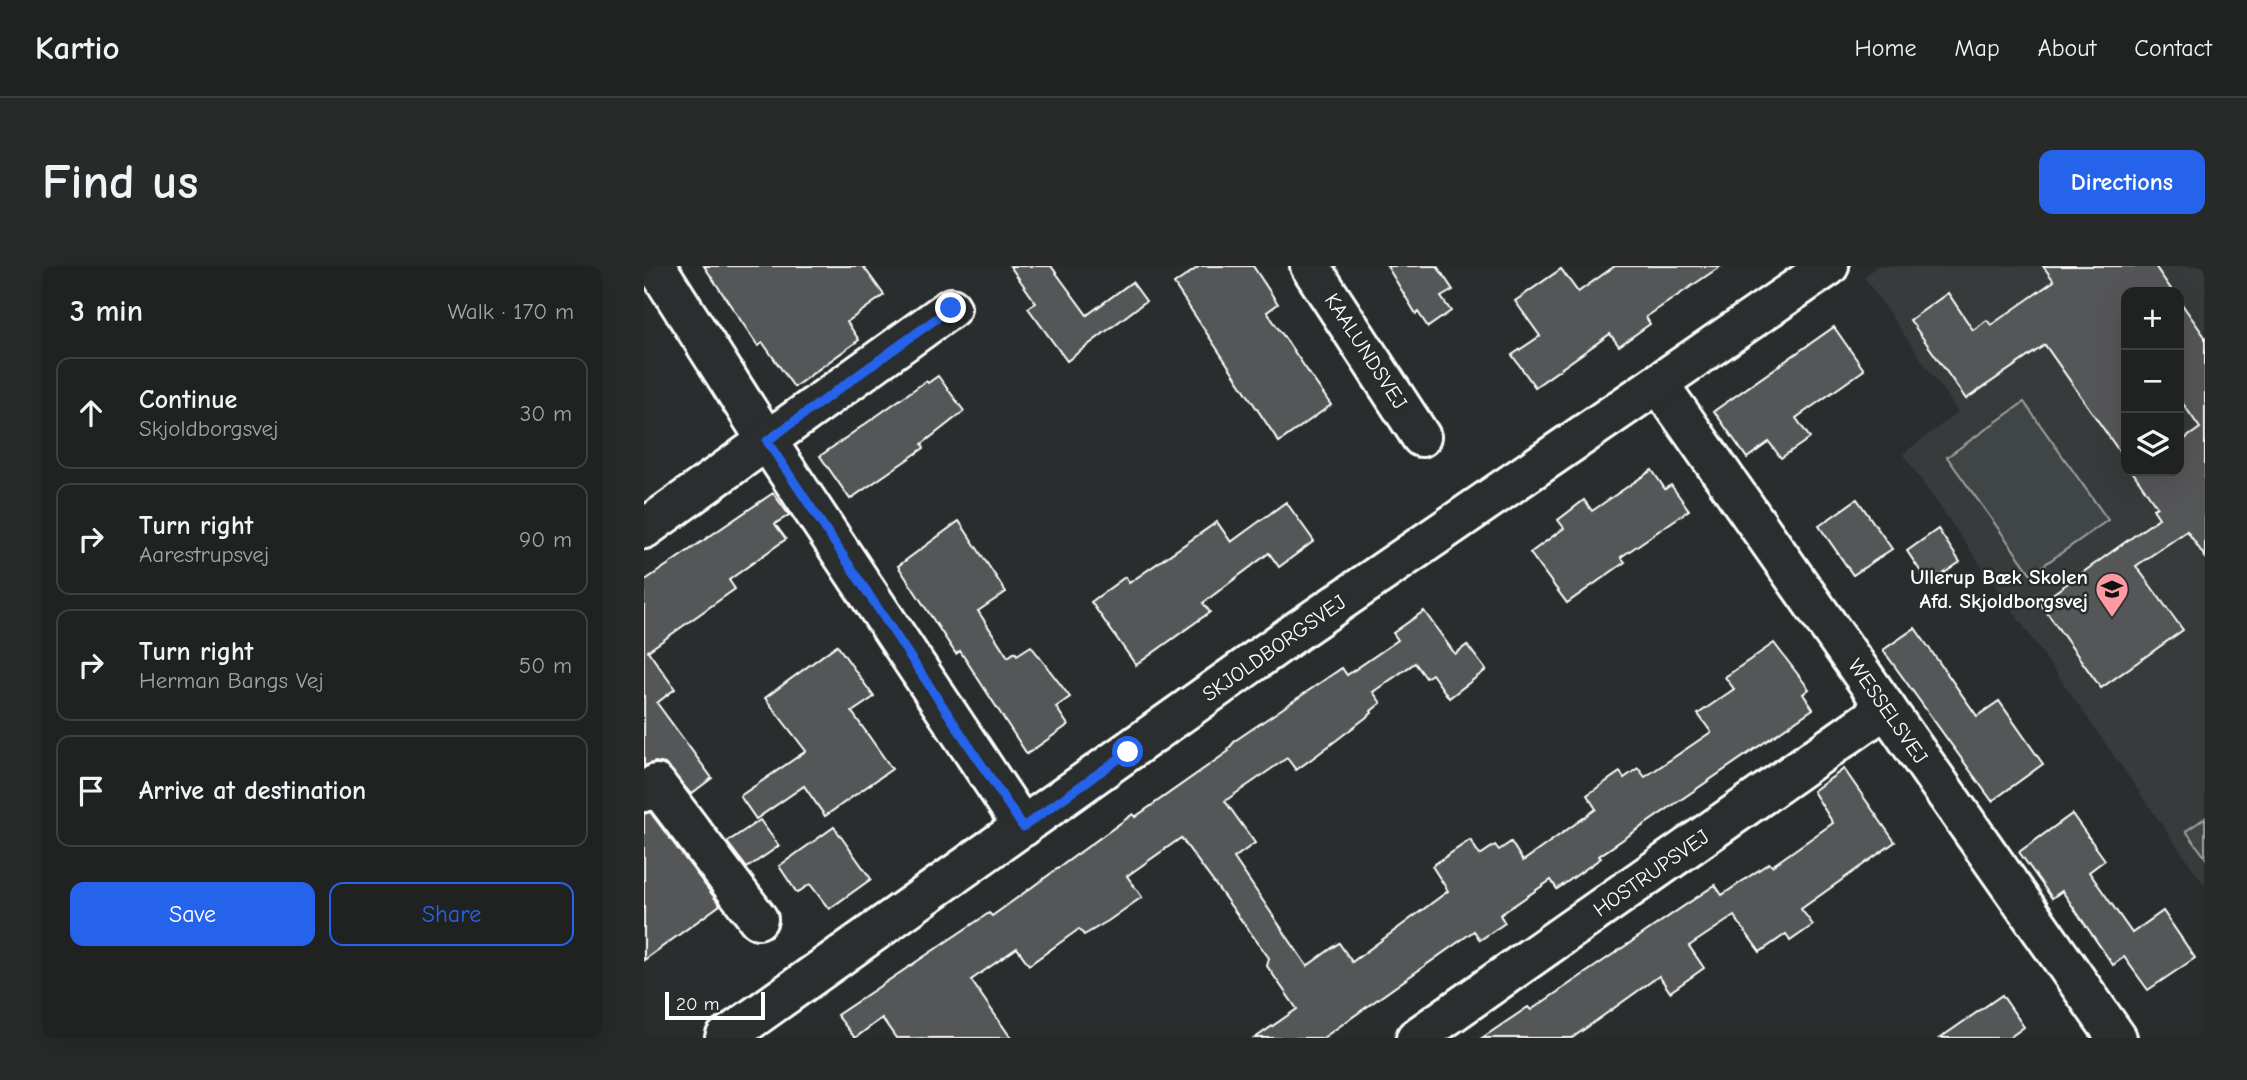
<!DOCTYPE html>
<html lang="en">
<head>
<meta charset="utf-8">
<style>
  :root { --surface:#202222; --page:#282a2a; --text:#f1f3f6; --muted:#a2a4a5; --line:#3d3f40; --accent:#2563eb }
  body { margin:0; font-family:"Comic Neue",sans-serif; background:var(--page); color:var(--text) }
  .controls { position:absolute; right:21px; top:21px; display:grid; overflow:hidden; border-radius:14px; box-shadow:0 7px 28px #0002 }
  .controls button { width:63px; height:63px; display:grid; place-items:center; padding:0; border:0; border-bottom:2px solid var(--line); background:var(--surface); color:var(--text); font:35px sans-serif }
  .scale { position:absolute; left:21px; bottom:18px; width:100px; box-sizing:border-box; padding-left:7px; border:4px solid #fff; border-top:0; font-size:19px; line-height:24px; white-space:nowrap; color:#fff; -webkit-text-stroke:5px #2a2d2e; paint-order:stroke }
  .stop { position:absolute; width:21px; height:21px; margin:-16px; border:5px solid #2563eb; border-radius:50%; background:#fff }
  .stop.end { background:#2563eb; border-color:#fff; box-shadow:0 2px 7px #0008 }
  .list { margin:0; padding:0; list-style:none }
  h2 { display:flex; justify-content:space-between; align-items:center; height:91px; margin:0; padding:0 28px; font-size:30px }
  h2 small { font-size:23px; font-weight:400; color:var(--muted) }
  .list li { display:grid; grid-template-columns:46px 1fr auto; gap:21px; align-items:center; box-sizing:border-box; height:112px; margin:0 14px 14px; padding:0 14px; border:2px solid var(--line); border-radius:14px }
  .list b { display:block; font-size:26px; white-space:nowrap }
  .list p { margin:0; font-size:23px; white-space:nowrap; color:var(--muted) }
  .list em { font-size:23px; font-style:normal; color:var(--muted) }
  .actions { display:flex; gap:14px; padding:21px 28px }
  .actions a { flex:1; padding:16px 0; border:2px solid var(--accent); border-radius:14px; text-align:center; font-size:24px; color:var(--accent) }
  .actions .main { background:var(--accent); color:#fff }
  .icon { flex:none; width:38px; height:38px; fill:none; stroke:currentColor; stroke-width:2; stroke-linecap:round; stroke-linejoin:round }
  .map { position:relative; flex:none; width:1561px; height:772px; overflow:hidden; border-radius:14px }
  header { display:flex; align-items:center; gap:42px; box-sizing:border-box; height:98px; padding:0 35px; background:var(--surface); border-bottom:2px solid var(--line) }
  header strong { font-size:33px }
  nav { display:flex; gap:38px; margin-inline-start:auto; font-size:24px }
  .intro { display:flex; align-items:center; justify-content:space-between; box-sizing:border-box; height:168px; padding:0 42px }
  h1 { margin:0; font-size:49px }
  .button { padding:18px 32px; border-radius:14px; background:var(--accent); color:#fff; font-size:24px; font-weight:700 }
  main { display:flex; gap:42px; padding:0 42px }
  aside { flex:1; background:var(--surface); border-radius:14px; box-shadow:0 7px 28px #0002 }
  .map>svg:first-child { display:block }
  .built { fill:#373a3b; fill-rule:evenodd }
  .green { fill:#414445; stroke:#a0a2a2; stroke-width:2 }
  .building { fill:#555758; stroke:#fff; stroke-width:2 }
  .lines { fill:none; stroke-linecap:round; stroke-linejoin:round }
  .minor-casing { stroke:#fff; stroke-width:44 }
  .minor { stroke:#2a2d2e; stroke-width:38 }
  .route { stroke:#2563eb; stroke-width:9 }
  .labels { text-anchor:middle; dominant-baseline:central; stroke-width:5; stroke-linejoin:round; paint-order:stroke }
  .street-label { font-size:21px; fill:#fff; stroke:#2a2d2e }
  .poi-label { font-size:21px; font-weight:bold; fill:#fff; stroke:#2a2d2e; text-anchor:end }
</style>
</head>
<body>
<header>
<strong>Kartio</strong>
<nav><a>Home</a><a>Map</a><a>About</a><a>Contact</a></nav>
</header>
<div class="intro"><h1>Find us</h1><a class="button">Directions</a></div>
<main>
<aside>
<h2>3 min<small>Walk · 170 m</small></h2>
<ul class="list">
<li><svg class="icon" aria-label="ahead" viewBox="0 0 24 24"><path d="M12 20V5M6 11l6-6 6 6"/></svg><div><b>Continue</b><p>Skjoldborgsvej</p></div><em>30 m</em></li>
<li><svg class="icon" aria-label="right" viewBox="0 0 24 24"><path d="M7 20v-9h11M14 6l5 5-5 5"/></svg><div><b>Turn right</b><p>Aarestrupsvej</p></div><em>90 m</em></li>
<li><svg class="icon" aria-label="right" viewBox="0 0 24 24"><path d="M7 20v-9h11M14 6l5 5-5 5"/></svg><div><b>Turn right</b><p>Herman Bangs Vej</p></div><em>50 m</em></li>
<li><svg class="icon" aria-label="arrive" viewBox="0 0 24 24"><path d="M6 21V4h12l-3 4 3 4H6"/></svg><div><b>Arrive at destination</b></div></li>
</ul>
<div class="actions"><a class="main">Save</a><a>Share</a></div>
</aside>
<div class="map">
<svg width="1561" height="772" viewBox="0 0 1561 772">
  <rect width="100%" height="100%" fill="#2a2d2e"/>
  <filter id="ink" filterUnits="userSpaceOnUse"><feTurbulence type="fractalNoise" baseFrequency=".0143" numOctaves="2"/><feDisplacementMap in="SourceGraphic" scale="14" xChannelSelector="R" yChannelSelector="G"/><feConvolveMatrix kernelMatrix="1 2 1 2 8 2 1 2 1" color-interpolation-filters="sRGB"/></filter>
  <g filter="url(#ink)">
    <!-- built -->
    <path class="built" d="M1233 0H1561V620L1259 188 1314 146 1220 11ZM1482 26H1535V205H1482Z"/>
    <!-- green -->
    <g class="green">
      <polygon points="1380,136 1464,254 1387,308 1303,191"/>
      <polygon points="1561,552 1561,591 1542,565"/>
    </g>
    <!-- building -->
    <g class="building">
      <polygon points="60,0 219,0 240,29 203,56 215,74 150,121 119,77 114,80"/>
      <polygon points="366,0 407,0 443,49 488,16 502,35 423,95 384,42 392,37"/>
      <polygon points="556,0 609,0 634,38 623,46 687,139 635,176 530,18"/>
      <polygon points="743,0 793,0 809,24 797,31 807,45 784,61 774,46 772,48"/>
      <polygon points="971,0 1077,0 1002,51 1006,58 975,80 966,68 891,121 868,89 896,70 871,35 917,3 934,26"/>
      <polygon points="1399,0 1511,0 1529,26 1482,26 1482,195 1401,79 1322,133 1266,54 1304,27 1329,64 1343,54 1347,59 1410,15"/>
      <polygon points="1535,34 1561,71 1561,291 1543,265 1492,300 1539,364 1457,422 1396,337 1515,252 1509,243 1513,241 1488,205 1535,205 1535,177 1556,162 1535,132"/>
      <polygon points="1190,61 1220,104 1152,152 1166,172 1137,192 1125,176 1103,192 1070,145"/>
      <polygon points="294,110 320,145 278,178 280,182 206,233 176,190 282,115 284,117"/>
      <polygon points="1008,204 1021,223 1027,219 1045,244 977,291 981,296 923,337 886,287 920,262 914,254 940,234 948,245"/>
      <polygon points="129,227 145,249 131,258 142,273 85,314 91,323 4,385 31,423 13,437 68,512 47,528 21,498 11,496 0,500 0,315"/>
      <polygon points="1213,233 1248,283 1209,309 1175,260"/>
      <polygon points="642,236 670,275 635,301 625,287 559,337 566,346 492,399 447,336 481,311 485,317 573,256 587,276"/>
      <polygon points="315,255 362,326 334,345 364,391 371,386 373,389 387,380 426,431 412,441 424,459 383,488 316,385 312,388 254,300"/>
      <polygon points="1294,263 1316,296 1285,318 1263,285"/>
      <polygon points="780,345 811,388 823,379 842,404 805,432 788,408 782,412 771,397 729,426 737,437 727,445 728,447 673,489 652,504 643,492 581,535 611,577 590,592 663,700 695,677 708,696 804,625 788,600 826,574 836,589 851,579 855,584 867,576 879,595 952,543 943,529 976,506 980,512 994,502 1001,511 1067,466 1054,448 1090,423 1081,411 1130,377 1165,423 1159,428 1169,443 955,590 957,592 913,623 907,614 856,649 861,657 836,674 830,665 679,772 611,772 653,743 623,700 625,692 537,572 483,610 498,631 464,655 440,669 435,663 385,699 373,682 327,714 367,772 252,772 238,752 211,772 193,749 345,647 348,650 489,548 491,551 585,485 584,483 592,474 698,402 703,409 754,374 749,367"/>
      <polygon points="1271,362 1333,450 1355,435 1399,498 1348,535 1239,384"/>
      <polygon points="193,379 230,431 208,446 248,503 181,550 160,520 112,553 96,530 162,485 121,432"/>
      <polygon points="1200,503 1251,576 1157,643 1169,659 1146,675 1142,668 1116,686 1090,650 1045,680 1060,702 1026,726 1015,710 928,772 838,772 884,741 887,744 1071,619 1078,629 1125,597 1128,600 1189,557 1169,525"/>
      <polygon points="6,546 76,639 0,694 0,548"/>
      <polygon points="1428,548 1461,594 1445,606 1488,667 1519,645 1551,692 1504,724 1480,691 1469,699 1418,625 1408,632 1375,586"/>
      <polygon points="116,554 135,580 103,602 83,576"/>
      <polygon points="190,561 227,613 185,643 166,618 153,627 135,600"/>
      <polygon points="1358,729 1380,761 1365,772 1296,772"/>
    </g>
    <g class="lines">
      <defs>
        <g id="minor">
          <polyline points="12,0 123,175 379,561"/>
          <polyline points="666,0 777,171"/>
          <polyline points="1015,118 1473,772"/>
          <polyline points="0,263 307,42"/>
          <polyline points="0,526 12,518 114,653"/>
          <polyline points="81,772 653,365 1185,0"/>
          <polyline points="772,772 1242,442"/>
        </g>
      </defs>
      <!-- minor casing -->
      <use href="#minor" class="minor-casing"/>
      <!-- minor -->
      <use href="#minor" class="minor"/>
    </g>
  </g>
  <g class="lines" filter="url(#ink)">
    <!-- route -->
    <polyline class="route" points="307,42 123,175 379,561 484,486"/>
  </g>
  <!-- icons -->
  <defs>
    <symbol id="school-pin" viewBox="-11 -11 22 30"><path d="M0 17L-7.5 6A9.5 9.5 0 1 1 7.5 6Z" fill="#ff9aa2" stroke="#2a2d2e"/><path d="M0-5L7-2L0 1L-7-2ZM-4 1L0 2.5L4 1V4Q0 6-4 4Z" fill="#111"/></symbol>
  </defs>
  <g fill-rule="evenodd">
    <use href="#school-pin" x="1449" y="304" width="38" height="52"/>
  </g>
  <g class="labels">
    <!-- street labels -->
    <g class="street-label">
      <text transform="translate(722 85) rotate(57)">KAALUNDSVEJ</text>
      <text transform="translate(630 382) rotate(-35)">SKJOLDBORGSVEJ</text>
      <text transform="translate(1244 445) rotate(55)">WESSELSVEJ</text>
      <text transform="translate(1007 607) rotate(-35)">HOSTRUPSVEJ</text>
    </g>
    <!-- poi labels -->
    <g class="poi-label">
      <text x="1444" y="311">Ullerup Bæk Skolen<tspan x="1444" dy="24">Afd. Skjoldborgsvej</tspan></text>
    </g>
  </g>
</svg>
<div class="controls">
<button>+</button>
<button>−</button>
<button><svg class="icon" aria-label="layers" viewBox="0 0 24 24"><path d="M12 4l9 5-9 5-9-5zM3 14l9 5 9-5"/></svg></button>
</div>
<div class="scale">20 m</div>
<div class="stop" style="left:484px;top:486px"></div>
<div class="stop end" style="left:307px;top:42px"></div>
</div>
</main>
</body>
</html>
